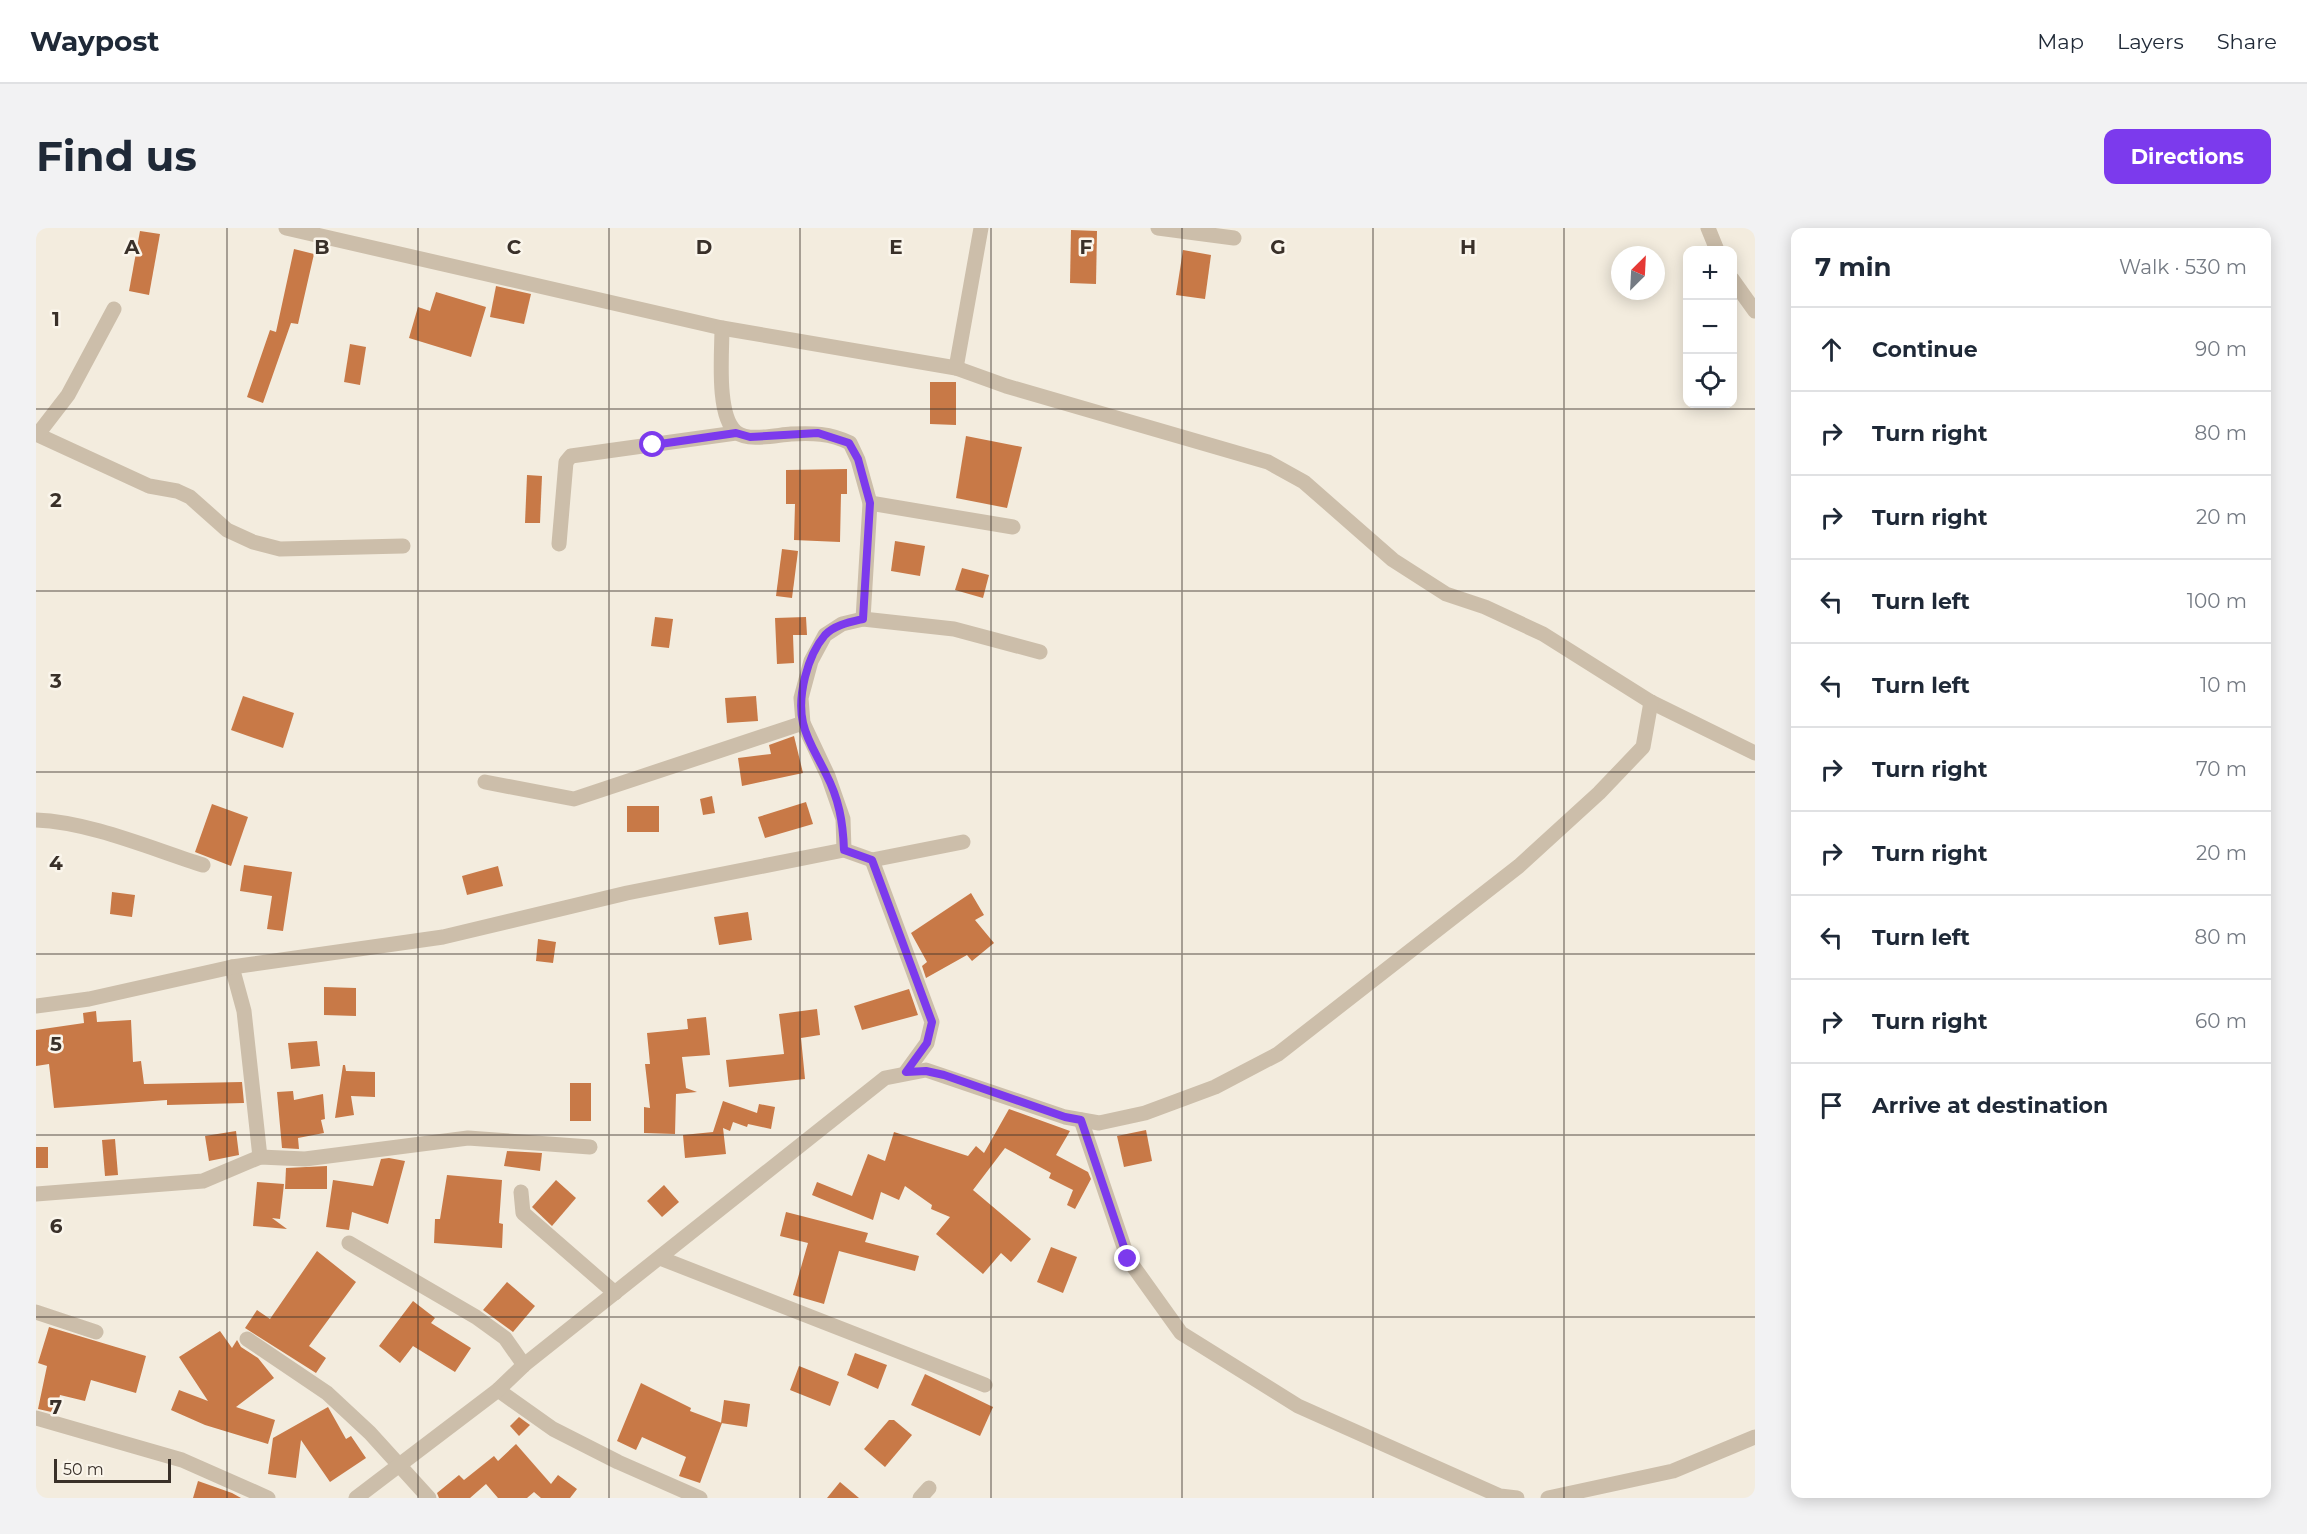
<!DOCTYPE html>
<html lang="en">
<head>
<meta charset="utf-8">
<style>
  :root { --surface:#fff; --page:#f2f2f3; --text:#1f2937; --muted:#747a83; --line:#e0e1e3; --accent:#7c3aed }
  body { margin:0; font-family:Montserrat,sans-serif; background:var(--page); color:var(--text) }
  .controls { position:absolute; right:18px; top:18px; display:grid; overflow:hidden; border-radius:12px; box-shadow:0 3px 15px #0003 }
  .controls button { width:54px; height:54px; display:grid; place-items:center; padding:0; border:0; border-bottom:2px solid var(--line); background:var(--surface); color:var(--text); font:30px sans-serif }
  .compass { position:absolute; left:1575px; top:18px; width:54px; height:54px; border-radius:50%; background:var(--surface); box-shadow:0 3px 15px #0003; rotate:24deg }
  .scale { position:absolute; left:18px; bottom:15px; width:117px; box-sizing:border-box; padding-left:6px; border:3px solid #393029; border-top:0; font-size:16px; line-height:21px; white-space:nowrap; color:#393029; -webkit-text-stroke:4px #faf5eb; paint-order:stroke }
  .stop { position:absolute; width:18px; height:18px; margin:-14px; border:4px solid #7c3aed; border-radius:50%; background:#fff }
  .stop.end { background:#7c3aed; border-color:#fff; box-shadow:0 2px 6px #0008 }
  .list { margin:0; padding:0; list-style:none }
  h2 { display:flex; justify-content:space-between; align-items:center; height:78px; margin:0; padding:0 24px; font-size:26px }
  h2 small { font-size:20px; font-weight:400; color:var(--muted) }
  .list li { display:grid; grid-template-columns:39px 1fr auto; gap:18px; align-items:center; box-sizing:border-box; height:84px; padding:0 24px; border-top:2px solid var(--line) }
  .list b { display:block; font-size:22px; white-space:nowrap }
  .list em { font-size:20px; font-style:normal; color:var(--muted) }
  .icon { flex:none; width:33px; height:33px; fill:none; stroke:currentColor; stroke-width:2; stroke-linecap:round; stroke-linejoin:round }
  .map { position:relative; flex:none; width:1719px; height:1270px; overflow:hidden; border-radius:12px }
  header { display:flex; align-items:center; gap:36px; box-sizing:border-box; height:84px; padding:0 30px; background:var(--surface); border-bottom:2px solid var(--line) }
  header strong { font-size:28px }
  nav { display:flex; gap:33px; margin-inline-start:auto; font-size:21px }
  .intro { display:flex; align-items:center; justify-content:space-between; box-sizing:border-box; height:144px; padding:0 36px }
  h1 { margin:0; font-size:42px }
  .button { padding:15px 27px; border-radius:12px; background:var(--accent); color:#fff; font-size:21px; font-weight:700 }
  main { display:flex; gap:36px; padding:0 36px }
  aside { flex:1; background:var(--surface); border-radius:12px; box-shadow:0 3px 15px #0003 }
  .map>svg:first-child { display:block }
  .building { fill:#c87947 }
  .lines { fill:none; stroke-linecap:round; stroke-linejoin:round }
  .minor { stroke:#ccbeaa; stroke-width:15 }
  .route { stroke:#7c3aed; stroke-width:8 }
  .grid { fill:none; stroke:#393029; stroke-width:1.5; stroke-opacity:0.55 }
  .grid-label { font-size:20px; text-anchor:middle; font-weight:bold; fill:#393029; stroke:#faf5eb; stroke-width:5; stroke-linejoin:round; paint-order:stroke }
</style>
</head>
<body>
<header>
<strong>Waypost</strong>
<nav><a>Map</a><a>Layers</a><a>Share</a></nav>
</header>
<div class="intro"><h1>Find us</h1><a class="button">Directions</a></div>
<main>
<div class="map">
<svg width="1719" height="1270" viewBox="0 0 1719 1270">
  <rect width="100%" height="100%" fill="#f3ecde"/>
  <!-- building -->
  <g class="building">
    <polygon points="1035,2 1061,3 1060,56 1034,55"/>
    <polygon points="104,3 124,6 113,67 93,63"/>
    <polygon points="258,21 278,26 262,96 255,95 227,175 211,169 234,102 240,104"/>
    <polygon points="1147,22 1175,27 1169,71 1140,67"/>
    <polygon points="460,58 495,66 488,96 454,89"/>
    <polygon points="400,64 450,79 435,129 373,110 382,79 394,83"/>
    <polygon points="314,116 330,119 324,157 308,154"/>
    <polygon points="894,154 920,154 920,197 894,196"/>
    <polygon points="930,208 986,219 971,280 920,270"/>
    <polygon points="811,241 811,266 805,266 804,314 758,312 759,276 750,276 750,242"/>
    <polygon points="491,247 506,248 504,295 489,295"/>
    <polygon points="859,313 889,318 884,348 855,343"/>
    <polygon points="746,321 762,323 756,370 740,368"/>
    <polygon points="926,340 953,347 947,370 919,362"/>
    <polygon points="619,389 637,391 633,420 615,418"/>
    <polygon points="770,389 771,407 757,407 758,435 741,436 739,390"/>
    <polygon points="207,468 258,485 247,520 195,502"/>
    <polygon points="720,468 722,493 691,495 689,470"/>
    <polygon points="758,508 767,545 706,558 702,530 735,526 733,517"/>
    <polygon points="676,568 679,585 667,587 664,571"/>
    <polygon points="770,574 777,596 729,610 722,589"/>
    <polygon points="176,576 212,589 195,638 159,624"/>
    <rect x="591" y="578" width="32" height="26"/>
    <polygon points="208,637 256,644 247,703 231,701 236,668 204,663"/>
    <polygon points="462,638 467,658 431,667 426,648"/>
    <polygon points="76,664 99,667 96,689 74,686"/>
    <polygon points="935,665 948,687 939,692 958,715 936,733 931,727 890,750 886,738 891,734 875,705"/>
    <polygon points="712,684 716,712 683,717 678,689"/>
    <polygon points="502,711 520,714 517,735 500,733"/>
    <polygon points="288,759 320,760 320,788 288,787"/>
    <polygon points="873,761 882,787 826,802 818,778"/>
    <polygon points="781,781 784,807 765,810 769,851 693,859 690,832 748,826 743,786"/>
    <polygon points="60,783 61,794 95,792 97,834 105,833 108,856 206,854 208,875 131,877 131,872 18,880 13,836 0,838 0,802 48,795 47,785"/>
    <polygon points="670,789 674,827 646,829 650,860 661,864 640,866 639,906 608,905 608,879 614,880 609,836 614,836 611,805 652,801 651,791"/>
    <polygon points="281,813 284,838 255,841 252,815"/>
    <polygon points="307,837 309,837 310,843 339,844 339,869 315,868 318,887 299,890"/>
    <rect x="534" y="855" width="21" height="38"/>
    <polygon points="257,863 258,872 287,866 289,891 285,892 288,905 262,910 263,921 246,920 241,864"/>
    <polygon points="687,873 721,885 723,876 739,879 735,901 712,896 711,899 697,894 694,903 687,900 690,926 649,930 647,907 677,904"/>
    <polygon points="973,881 1034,903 1020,927 1052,944 1055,951 1039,981 1031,977 1037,962 1013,950 1015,945 969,920 937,962 995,1011 975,1034 965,1025 947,1046 900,1006 914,989 895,981 896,977 869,958 863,972 845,964 837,992 776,967 781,954 816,968 832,926 849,933 858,904 932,928 940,918 948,925"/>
    <polygon points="1110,902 1116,933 1088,939 1081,908"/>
    <polygon points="200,903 203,927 173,933 169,908"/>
    <polygon points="79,911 82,947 69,948 66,912"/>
    <rect x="0" y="919" width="12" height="21"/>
    <polygon points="471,923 506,925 504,943 468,938"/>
    <polygon points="353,930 369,933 352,996 316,984 313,1002 290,999 297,952 337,958 345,931"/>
    <polygon points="291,938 291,961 249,961 250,940"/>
    <polygon points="411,947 466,952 463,995 467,996 466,1020 398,1015 399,991 404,991"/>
    <polygon points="520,952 540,970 516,998 496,979"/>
    <polygon points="221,954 248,956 244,991 236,990 251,1001 217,998"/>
    <polygon points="628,957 643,974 626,989 611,973"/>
    <polygon points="750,984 832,1005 829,1014 883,1028 879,1043 803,1023 788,1076 757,1067 772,1015 744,1008"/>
    <polygon points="1015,1019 1041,1029 1027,1065 1001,1054"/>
    <polygon points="281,1023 320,1054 273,1118 290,1130 280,1145 209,1100 221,1082 234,1091"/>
    <polygon points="471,1054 499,1078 477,1104 447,1082"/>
    <polygon points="377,1073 399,1090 395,1095 435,1120 419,1144 377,1118 364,1135 343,1118"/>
    <polygon points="13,1099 110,1128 100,1165 55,1152 49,1173 24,1167 20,1185 2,1181 11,1138 2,1135"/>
    <polygon points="184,1103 196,1120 201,1112 205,1119 222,1130 238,1150 200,1179 239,1192 232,1216 169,1197 135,1182 143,1162 172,1173 143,1129"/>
    <polygon points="819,1125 851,1137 842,1161 811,1147"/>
    <polygon points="763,1138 803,1154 794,1178 754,1162"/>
    <polygon points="889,1146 957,1179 944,1208 875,1177"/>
    <polygon points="605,1155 655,1180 654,1183 686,1195 664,1255 643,1248 650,1229 606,1209 600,1222 581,1213"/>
    <polygon points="688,1172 714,1176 711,1199 685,1195"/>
    <polygon points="292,1179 310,1211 315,1208 330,1230 294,1254 265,1212 260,1250 232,1246 237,1210"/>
    <polygon points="483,1189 494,1197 483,1208 474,1198"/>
    <polygon points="853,1192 858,1192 876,1207 849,1239 828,1221"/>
    <polygon points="480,1216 515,1256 522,1247 541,1261 534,1270 505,1270 498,1264 491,1270 462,1270 450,1256 434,1270 403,1270 401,1265 423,1247 428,1252 458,1228 462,1233"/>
    <polygon points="162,1253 196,1265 205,1270 157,1270"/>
    <polygon points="804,1254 823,1270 791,1270"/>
  </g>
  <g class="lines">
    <!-- minor -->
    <g class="minor">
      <polyline points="250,0 686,100 920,140 970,158 1232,234 1268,254 1357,332 1410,366 1449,379 1507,406 1615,474 1719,525"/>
      <polyline points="1122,0 1198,10"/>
      <polyline points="1672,0 1681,22"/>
      <polyline points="1696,51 1719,83"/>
      <path d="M686 100C686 124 680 188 700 204 712 214 740 207 755 206 776 205 794 205 814 215L822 232 834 275 827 391"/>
      <polyline points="920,140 945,0"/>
      <polyline points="0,206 113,258 141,263 154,269 191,302 217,314 244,321 367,318"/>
      <polyline points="2,206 32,167 78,81"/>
      <polyline points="834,275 977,299"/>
      <polyline points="523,316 530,234 535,228 700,205"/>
      <polyline points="449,554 538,571 767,495"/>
      <path d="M0 592C54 594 116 621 167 637"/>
      <polyline points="808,622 807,591 792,548 767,495 765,470 775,433 789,407 806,396 827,391 918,401 1004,424"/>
      <polyline points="836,632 896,794 891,815 870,844"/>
      <polyline points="196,739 208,783 224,929"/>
      <polyline points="0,778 53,771 196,739 407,709 591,665 808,622 836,632 927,614"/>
      <polyline points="1045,892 1092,1031 1145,1105 1262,1178 1464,1268 1481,1270"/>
      <polyline points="485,964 487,985 579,1065"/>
      <polyline points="0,966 167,953 224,929 269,931 432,910 554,919"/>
      <polyline points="313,1015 440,1089 469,1110 488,1137"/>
      <polyline points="624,1030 949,1157"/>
      <polyline points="0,1084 60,1104"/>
      <polyline points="211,1111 291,1165 334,1205 393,1270"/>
      <polyline points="462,1162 517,1201 582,1234 664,1270"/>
      <polyline points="0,1190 146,1232 232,1270"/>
      <polyline points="320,1270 462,1162 488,1137 849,850 890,842 1029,889 1063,895 1109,885 1179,859 1242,826 1483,638 1563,565 1607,519 1615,474"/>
      <polyline points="884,1270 893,1260"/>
      <polyline points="1512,1270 1637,1243 1719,1209"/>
    </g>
  </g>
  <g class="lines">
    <!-- route -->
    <path class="route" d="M617 217 700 205 714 209 782 205 813 215 822 231 834 275 827 391C814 394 798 397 789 407 771 428 761 469 767 495 771 513 782 529 790 546 803 571 807 594 808 622L836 632 896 794 891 815 870 844 890 843 908 847 1029 889 1045 892 1092 1031"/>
  </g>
  <!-- grid -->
  <path class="grid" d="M191 0V1270M382 0V1270M573 0V1270M764 0V1270M955 0V1270M1146 0V1270M1337 0V1270M1528 0V1270M0 181H1719M0 363H1719M0 544H1719M0 726H1719M0 907H1719M0 1089H1719"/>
  <g class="grid-label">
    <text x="96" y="26">A</text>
    <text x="286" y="26">B</text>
    <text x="478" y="26">C</text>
    <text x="668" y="26">D</text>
    <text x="860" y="26">E</text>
    <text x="1050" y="26">F</text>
    <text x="1242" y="26">G</text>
    <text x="1432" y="26">H</text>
    <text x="20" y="98">1</text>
    <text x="20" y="279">2</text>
    <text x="20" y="460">3</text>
    <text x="20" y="642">4</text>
    <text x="20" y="823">5</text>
    <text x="20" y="1005">6</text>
    <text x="20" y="1186">7</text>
  </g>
</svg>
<div class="controls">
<button>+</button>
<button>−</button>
<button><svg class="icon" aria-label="locate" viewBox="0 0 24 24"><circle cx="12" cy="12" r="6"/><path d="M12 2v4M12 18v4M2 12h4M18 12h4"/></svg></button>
</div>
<svg class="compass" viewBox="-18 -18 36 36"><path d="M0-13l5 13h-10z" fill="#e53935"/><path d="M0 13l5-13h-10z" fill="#747a83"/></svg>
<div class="scale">50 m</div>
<div class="stop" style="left:617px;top:217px"></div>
<div class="stop end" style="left:1092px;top:1031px"></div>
</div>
<aside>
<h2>7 min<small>Walk · 530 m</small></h2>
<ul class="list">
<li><svg class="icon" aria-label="ahead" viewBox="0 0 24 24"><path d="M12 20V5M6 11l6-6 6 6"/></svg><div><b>Continue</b></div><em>90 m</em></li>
<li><svg class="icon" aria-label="right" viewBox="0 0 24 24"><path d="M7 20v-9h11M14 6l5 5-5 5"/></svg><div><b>Turn right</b></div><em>80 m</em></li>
<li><svg class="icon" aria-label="right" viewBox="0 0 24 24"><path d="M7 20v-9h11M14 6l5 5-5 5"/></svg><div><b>Turn right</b></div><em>20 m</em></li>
<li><svg class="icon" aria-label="left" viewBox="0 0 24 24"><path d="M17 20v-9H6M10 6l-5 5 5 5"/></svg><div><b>Turn left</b></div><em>100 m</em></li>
<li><svg class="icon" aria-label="left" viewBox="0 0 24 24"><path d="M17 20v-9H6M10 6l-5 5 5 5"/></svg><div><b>Turn left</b></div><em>10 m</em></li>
<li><svg class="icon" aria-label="right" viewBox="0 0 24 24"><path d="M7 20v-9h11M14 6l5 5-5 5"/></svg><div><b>Turn right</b></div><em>70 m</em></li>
<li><svg class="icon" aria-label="right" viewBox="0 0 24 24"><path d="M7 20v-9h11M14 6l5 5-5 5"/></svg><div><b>Turn right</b></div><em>20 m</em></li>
<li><svg class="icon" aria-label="left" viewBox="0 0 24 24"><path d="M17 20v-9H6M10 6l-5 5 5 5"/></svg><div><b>Turn left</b></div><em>80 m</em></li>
<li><svg class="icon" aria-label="right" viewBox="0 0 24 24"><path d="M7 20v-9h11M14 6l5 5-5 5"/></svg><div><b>Turn right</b></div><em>60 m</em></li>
<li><svg class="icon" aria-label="arrive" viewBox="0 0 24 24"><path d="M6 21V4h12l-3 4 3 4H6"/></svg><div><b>Arrive at destination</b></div></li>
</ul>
</aside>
</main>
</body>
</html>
